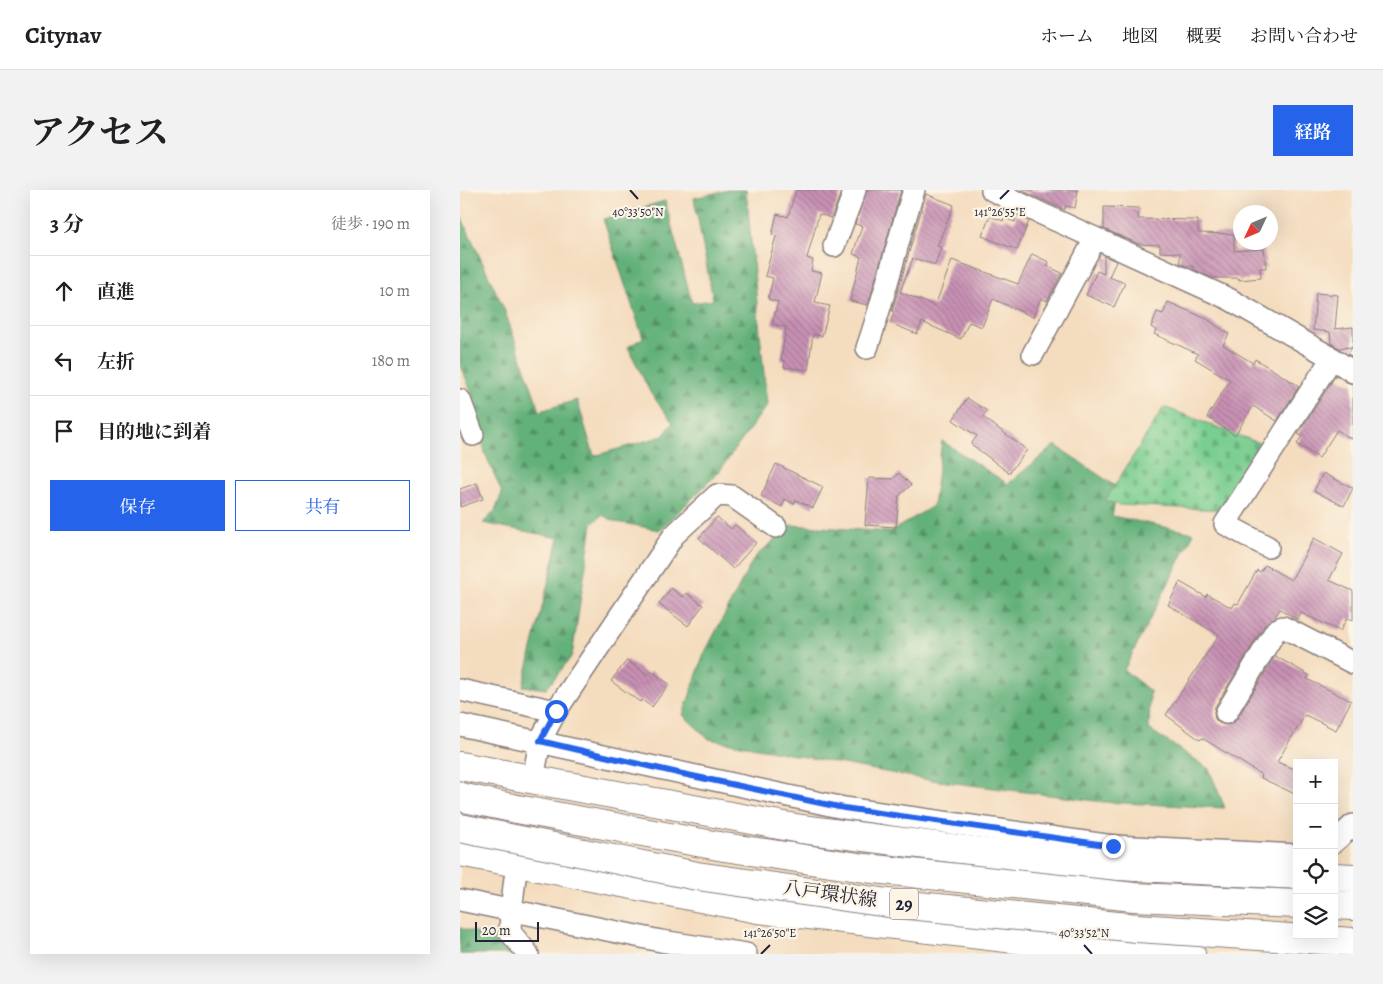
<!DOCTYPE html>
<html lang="ja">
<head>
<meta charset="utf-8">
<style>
  :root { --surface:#fff; --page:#f2f2f2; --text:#202124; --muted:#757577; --line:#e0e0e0; --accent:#2563eb }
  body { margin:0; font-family:Alegreya,"Noto Serif JP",serif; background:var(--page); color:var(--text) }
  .controls { position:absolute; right:15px; bottom:15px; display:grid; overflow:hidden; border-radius:0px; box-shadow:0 5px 20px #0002 }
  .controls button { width:45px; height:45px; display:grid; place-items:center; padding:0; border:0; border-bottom:1px solid var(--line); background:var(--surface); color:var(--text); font:25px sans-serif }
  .compass { position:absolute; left:773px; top:15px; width:45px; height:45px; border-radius:50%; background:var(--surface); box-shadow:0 5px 20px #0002; rotate:226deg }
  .scale { position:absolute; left:15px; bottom:12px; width:64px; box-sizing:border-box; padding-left:5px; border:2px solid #22223b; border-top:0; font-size:14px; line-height:18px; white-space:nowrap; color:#22223b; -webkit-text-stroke:4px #fcf5e5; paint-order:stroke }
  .stop { position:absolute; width:15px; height:15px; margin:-11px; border:4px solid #2563eb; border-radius:50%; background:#fff }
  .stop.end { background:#2563eb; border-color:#fff; box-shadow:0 1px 5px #0008 }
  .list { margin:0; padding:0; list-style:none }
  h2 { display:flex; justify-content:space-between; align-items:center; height:65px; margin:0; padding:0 20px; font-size:21px }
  h2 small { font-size:16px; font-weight:400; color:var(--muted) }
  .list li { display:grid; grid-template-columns:32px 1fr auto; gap:15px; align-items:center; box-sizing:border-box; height:70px; padding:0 20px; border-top:1px solid var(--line) }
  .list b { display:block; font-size:19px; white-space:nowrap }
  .list em { font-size:16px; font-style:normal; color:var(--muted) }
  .actions { display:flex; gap:10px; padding:15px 20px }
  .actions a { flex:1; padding:11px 0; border:1px solid var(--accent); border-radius:0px; text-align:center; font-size:18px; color:var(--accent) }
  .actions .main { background:var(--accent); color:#fff }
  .icon { flex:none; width:28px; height:28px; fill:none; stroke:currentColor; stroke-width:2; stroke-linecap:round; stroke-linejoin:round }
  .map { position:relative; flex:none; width:893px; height:764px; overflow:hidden; border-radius:0px }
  header { display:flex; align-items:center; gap:30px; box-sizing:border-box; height:70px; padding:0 25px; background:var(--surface); border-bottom:1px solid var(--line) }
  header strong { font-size:24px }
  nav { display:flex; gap:28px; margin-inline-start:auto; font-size:18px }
  .intro { display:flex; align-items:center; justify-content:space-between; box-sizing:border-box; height:120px; padding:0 30px }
  h1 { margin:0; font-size:35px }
  .button { padding:12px 22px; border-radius:0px; background:var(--accent); color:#fff; font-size:18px; font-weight:700 }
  main { display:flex; gap:30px; padding:0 30px }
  aside { flex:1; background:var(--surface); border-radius:0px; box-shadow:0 5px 20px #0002 }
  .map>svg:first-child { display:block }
  .forest { fill:url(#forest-firs); stroke:#426a5a }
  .cemetery { fill:url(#cemetery-stones); stroke:#4e7866 }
  .building { fill:url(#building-back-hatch) }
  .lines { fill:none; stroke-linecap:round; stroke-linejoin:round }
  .minor-tunnel { stroke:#cab7a4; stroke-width:21; stroke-dasharray:21 11; stroke-linecap:butt }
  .minor-casing { stroke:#8b7f7c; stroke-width:24 }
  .major-casing { stroke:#8b7f7c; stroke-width:30 }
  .minor { stroke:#fff; stroke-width:21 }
  .major { stroke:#fff; stroke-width:28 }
  .major-bridge-casing { stroke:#8b7f7c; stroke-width:30; stroke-linecap:butt }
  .major-bridge { stroke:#fff; stroke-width:28 }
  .route { stroke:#2563eb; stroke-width:6 }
  .ticks { fill:none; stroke:#22223b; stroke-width:2 }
  .labels { text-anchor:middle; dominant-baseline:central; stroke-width:4.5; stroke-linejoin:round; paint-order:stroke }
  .shield { fill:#fcf5e5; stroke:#63616e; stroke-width:1 }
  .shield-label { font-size:18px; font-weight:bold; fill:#22223b }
  .street-label { font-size:19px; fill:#22223b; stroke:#fcf5e5 }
  .ticks-label { font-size:12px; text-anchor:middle; fill:#22223b; stroke:#fcf5e5; stroke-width:4.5; stroke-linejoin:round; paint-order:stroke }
</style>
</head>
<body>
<header>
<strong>Citynav</strong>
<nav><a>ホーム</a><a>地図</a><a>概要</a><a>お問い合わせ</a></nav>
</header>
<div class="intro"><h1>アクセス</h1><a class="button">経路</a></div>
<main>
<aside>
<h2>3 分<small>徒歩 · 190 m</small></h2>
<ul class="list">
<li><svg class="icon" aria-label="ahead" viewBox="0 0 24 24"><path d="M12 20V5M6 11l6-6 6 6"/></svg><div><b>直進</b></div><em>10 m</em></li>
<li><svg class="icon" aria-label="left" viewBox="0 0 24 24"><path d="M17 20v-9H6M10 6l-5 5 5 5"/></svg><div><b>左折</b></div><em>180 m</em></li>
<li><svg class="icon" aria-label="arrive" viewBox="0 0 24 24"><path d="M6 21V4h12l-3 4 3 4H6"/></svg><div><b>目的地に到着</b></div></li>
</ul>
<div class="actions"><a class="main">保存</a><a>共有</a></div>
</aside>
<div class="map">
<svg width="893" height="764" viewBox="0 0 893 764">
  <defs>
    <pattern id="forest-firs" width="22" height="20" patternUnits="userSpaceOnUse" patternTransform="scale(1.25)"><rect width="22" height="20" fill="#63b17a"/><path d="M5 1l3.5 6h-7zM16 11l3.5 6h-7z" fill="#519065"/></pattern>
    <pattern id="cemetery-stones" width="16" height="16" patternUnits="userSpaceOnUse" patternTransform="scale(1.25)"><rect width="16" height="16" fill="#7ace90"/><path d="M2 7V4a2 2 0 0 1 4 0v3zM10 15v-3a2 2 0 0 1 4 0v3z" fill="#69b17d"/></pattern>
    <pattern id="building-back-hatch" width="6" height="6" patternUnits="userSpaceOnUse" patternTransform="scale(1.25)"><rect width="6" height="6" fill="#c891b4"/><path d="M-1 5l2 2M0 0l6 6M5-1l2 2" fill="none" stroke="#a27694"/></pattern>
  </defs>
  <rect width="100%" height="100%" fill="#fcf5e5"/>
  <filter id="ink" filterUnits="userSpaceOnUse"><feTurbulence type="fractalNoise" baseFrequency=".02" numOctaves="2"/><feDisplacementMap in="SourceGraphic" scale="10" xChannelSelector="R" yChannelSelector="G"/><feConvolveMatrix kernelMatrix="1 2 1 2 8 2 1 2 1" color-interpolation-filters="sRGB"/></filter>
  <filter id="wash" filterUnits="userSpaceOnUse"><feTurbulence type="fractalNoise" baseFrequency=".0096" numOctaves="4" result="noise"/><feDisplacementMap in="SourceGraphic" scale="20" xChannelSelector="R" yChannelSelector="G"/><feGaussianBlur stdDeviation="1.12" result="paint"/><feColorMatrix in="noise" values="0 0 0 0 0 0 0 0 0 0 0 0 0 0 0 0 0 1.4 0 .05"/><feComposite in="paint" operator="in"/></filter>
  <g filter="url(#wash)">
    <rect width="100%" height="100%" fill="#f4dcbe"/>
    <!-- forest -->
    <g class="forest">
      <polygon points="268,0 286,0 307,215 258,283 200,340 156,332 142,325 132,334 112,466 86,499 63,496 99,348 23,333 35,321 42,303 25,263 14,209 0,173 0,24 44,119 80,221 117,210 134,266 203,246 213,233 190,202 168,157 183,148 143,29 205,11 232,113 253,110 234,8"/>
      <polygon points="482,251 548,294 595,255 658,298 652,326 734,343 664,480 690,501 689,539 749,579 765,618 644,612 463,589 249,549 223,525 244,464 294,368 331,335 430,342 473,316"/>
      <polygon points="0,738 35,748 49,764 0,764"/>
    </g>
    <!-- cemetery -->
    <polygon class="cemetery" points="704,217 807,256 764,320 660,315 645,311"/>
    <g id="blocks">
      <!-- building -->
      <g class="building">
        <polygon points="336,0 382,0 371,28 359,24 347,68 353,70 351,81 362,83 355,113 370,116 362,146 353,144 348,180 324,177 325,171 321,170 326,137 312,134 318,112 308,109 313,88 305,86 316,46 312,45 317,24 328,27"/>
        <polygon points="407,0 441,0 408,115 390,111 401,67 393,64 402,36 395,34"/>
        <polygon points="561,0 618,0 615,18 605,16 605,20"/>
        <polygon points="466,4 494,15 477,56 481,57 475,75 453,68 440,102 475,116 492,70 558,94 572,64 589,72 587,76 602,83 587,111 581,108 573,127 533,109 522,137 509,132 501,149 462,132 457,144 430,133 434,122 432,121"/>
        <polygon points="644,17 679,18 678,29 738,30 738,43 774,44 774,61 804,59 806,78 800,78 801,88 779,90 779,88 752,88 733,79 733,76 726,76 720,73 720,63 700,62 700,55 679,54 644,39"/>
        <polygon points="556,25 569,31 557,60 522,46 530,26 543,31 544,28 555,32"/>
        <polygon points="644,66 656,71 649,87 665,93 654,117 626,105 637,81 644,84"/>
        <polygon points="856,103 878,105 875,139 893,137 893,167 888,164 892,157 879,158 871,153 870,142 853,140"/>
        <polygon points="708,112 747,129 769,144 763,155 793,173 795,169 839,196 817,231 793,216 775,245 747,227 770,190 735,169 738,164 694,144 696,140 691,137 697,122 703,124"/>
        <polygon points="876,185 886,192 893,194 893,250 877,240 859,268 837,254 842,246 838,244"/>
        <polygon points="507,208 527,221 523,227 567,260 549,283 511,254 517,246 493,230"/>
        <polygon points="316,274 363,297 353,318 336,310 334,314 325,309 322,317 301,306"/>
        <polygon points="439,283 451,295 439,306 436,337 405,335 409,288 433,289"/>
        <polygon points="863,283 893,298 884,316 854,301"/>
        <polygon points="17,293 23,309 0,317 0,299"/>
        <polygon points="257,327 271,339 275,335 296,353 273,379 239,348"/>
        <polygon points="854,348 883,364 869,390 893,401 893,430 887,428 880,441 841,423 838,430 820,419 815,427 805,434 755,517 754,522 755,529 759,533 765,535 772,534 777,529 815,466 849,485 847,489 891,511 876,540 845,525 817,572 837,580 837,605 801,588 802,585 742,548 740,550 706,525 759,445 708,415 720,392 746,407 747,404 772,418 775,413 778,414 797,380 800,382 805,375 831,390"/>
        <polygon points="211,398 223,407 226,403 243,415 228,436 199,414"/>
        <polygon points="167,470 188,485 191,481 209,494 192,517 182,510 180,512 151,491"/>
      </g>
    </g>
  </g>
  <g filter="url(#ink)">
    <use href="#blocks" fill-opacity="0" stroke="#8b7f7c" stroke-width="1"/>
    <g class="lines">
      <!-- minor-tunnel -->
      <polyline class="minor-tunnel" points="59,665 74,584"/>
      <defs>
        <g id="minor">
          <polyline points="532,0 582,24 769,109 872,168 893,182"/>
          <polyline points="374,56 395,0"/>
          <path d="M407 158C425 106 437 52 454 0"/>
          <polyline points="573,164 635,49"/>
          <polyline points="0,210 13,245"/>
          <polyline points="808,357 765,334 872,168"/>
          <polyline points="0,500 96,521"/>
          <polyline points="766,523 816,440 823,437 893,473"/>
          <polyline points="0,535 384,618 653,656 837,665"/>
          <polyline points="74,584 80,551 96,521 214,345 257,305 272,306 316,337"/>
          <polyline points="874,652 893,635"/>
          <polyline points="55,688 51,721 50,742 68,764"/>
          <polyline points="0,710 201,751 286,764"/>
        </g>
        <g id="major">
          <polyline points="0,576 341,639 617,674 837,685"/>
          <polyline points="0,662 298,719 579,752 731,764"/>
          <polyline points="874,687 893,688"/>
          <polyline points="874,715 893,716"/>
        </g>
      </defs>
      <!-- minor casing -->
      <use href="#minor" class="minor-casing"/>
      <!-- major casing -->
      <use href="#major" class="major-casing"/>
      <!-- minor -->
      <use href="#minor" class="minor"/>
      <!-- major -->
      <use href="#major" class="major"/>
      <defs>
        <g id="major-bridge">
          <polyline points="0,607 57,619 264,657 405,678 674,707 837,714"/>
          <polyline points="0,638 237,686 428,713 677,738 893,752"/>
        </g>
      </defs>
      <!-- major-bridge casing -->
      <use href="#major-bridge" class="major-bridge-casing"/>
      <!-- major-bridge -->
      <use href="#major-bridge" class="major-bridge"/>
    </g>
  </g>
  <g class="lines" filter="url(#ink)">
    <!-- route -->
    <polyline class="route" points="96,521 80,551 218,583 384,618 653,656"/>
  </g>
  <!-- ticks -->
  <path class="ticks" d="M170 0 178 9M540 9 549 0M624 755 632 764M301 764 310 755"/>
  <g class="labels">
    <!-- shield labels -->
    <rect class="shield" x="430" y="698.5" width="28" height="31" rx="4"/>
    <g class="shield-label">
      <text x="444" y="714">29</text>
    </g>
    <!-- street labels -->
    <g class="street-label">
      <text transform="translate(370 704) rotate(8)">八戸環状線</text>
    </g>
  </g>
  <g class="ticks-label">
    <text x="540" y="26">141°26'55"E</text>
    <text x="178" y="26">40°33'50"N</text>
    <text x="624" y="747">40°33'52"N</text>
    <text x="310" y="747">141°26'50"E</text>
  </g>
</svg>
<div class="controls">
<button>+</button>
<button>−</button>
<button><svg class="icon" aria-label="locate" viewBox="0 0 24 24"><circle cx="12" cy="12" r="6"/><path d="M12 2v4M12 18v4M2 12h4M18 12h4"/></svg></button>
<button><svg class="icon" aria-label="layers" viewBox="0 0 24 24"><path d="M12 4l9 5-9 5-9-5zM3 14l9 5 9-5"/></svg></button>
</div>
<svg class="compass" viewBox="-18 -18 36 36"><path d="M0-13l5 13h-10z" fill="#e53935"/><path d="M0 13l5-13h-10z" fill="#757577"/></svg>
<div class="scale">20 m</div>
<div class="stop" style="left:96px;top:521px"></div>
<div class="stop end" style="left:653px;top:656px"></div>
</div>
</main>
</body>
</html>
